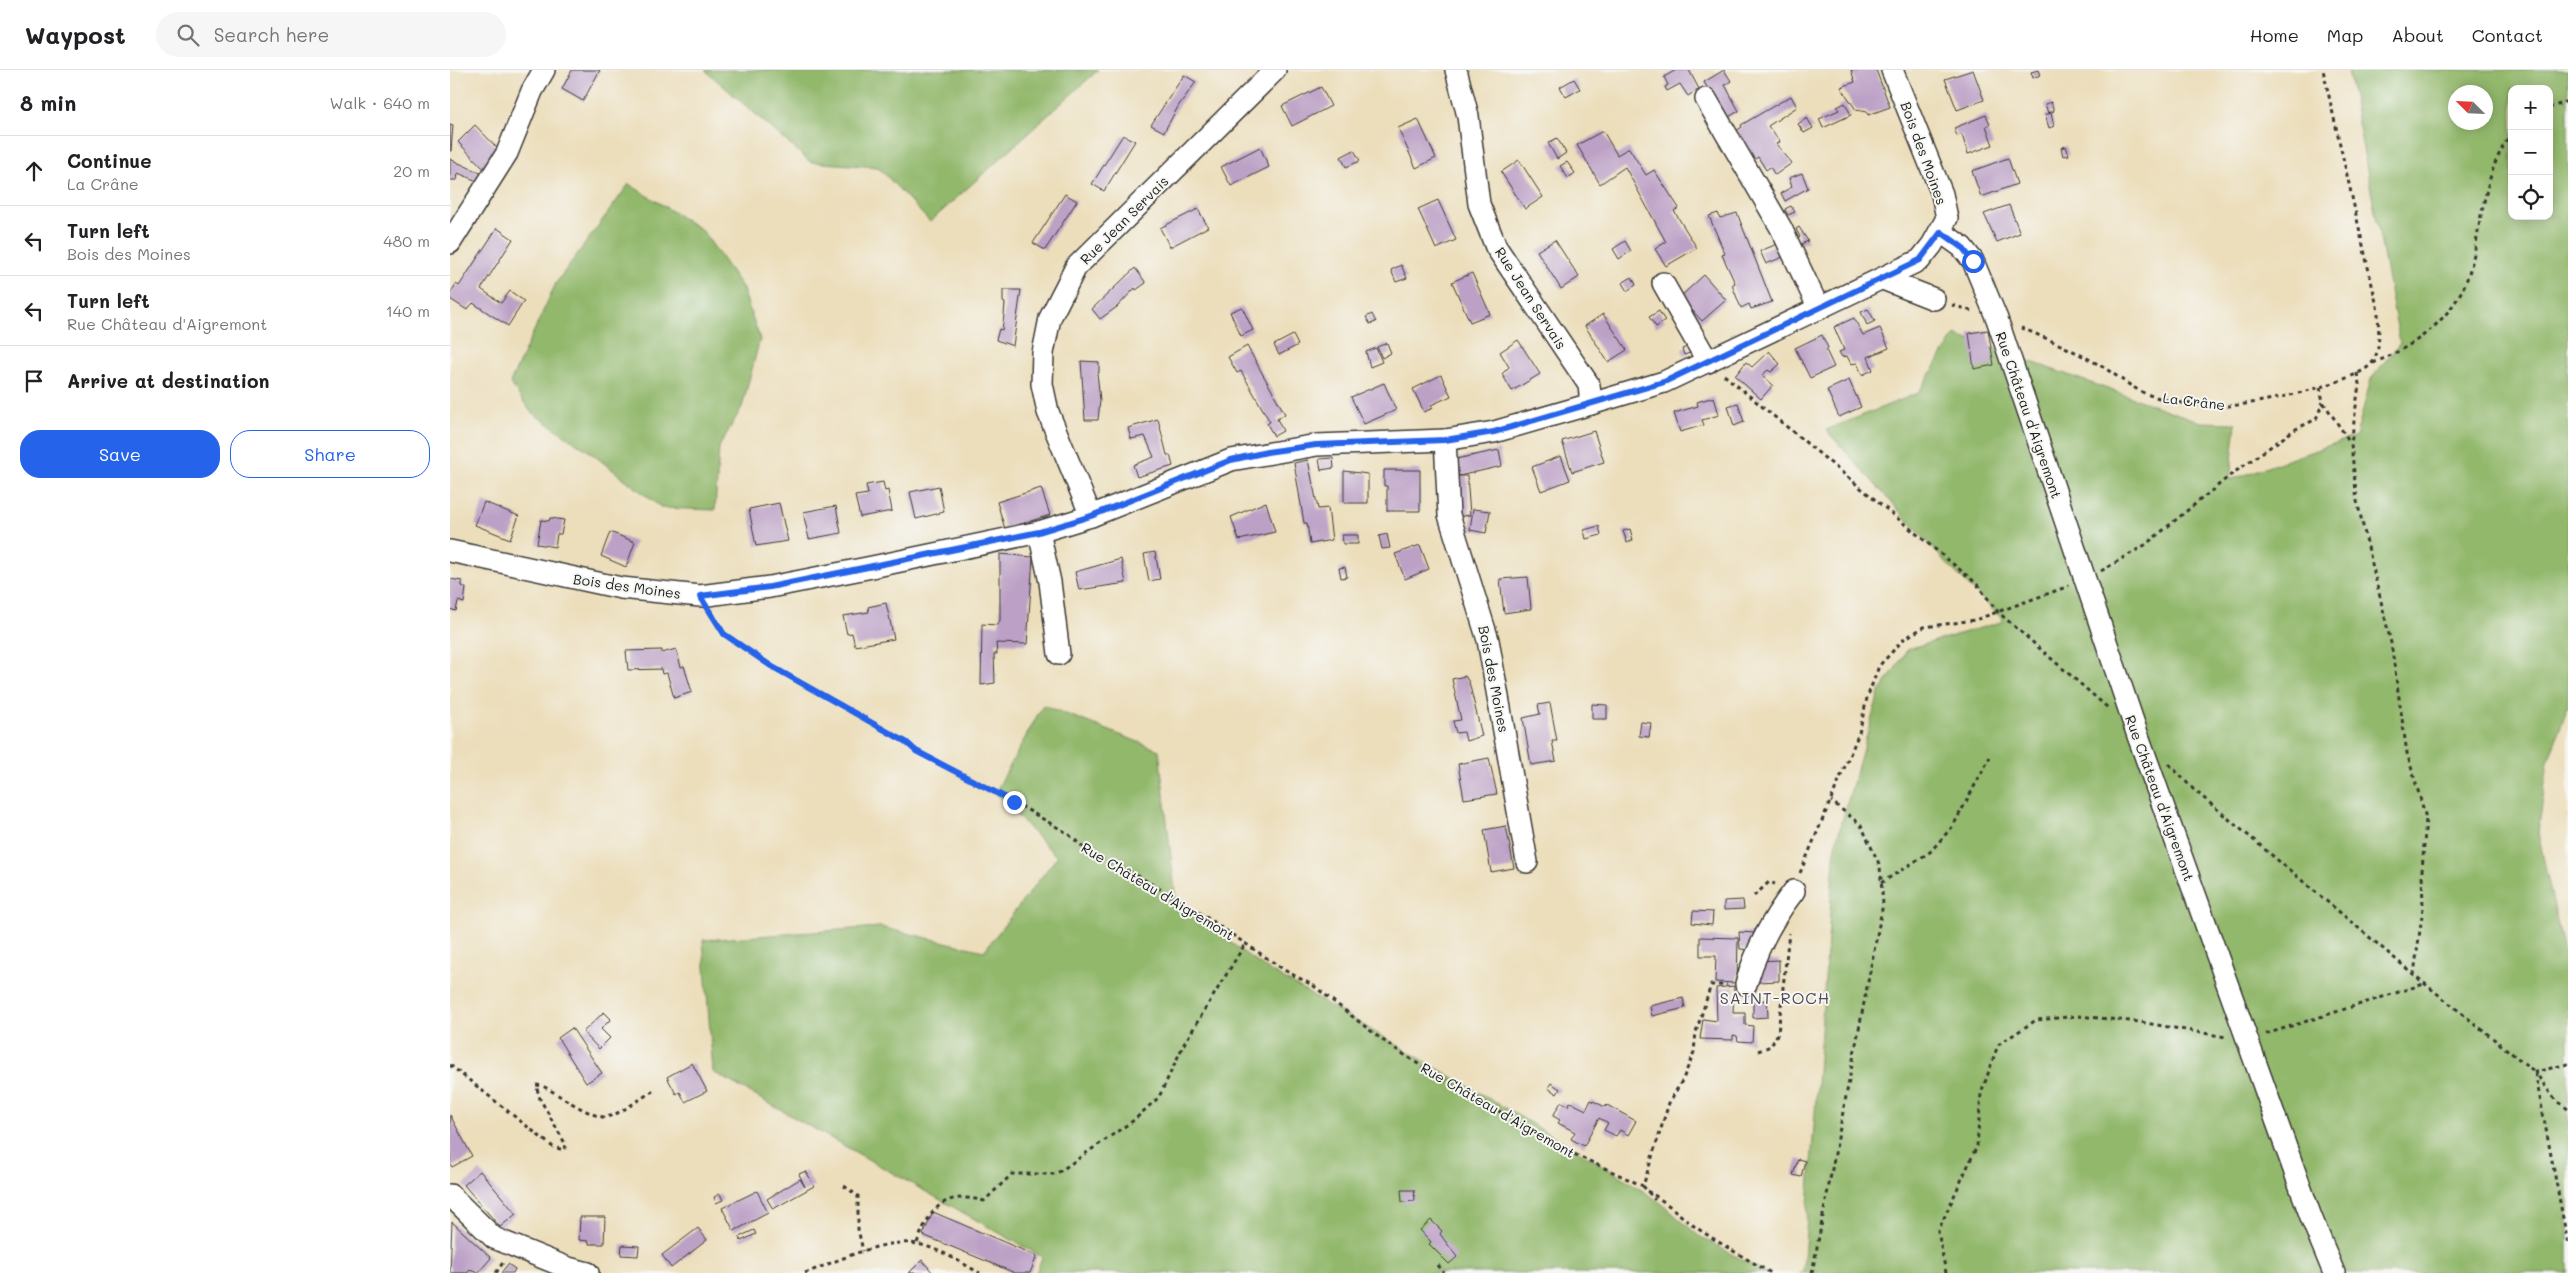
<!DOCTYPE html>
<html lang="en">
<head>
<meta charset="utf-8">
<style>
  :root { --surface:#fff; --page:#f6f6f6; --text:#202124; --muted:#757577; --line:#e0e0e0; --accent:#2563eb }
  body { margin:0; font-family:Mali,sans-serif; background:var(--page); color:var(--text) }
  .controls { position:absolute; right:15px; top:15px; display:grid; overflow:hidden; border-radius:10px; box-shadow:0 2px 12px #0003 }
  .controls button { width:45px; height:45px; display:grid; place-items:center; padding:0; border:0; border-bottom:1px solid var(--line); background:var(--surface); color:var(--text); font:25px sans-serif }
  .compass { position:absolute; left:1998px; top:15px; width:45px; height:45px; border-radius:50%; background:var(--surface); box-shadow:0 2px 12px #0003; rotate:294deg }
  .stop { position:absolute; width:15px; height:15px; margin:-11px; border:4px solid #2563eb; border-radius:50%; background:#fff }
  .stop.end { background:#2563eb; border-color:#fff; box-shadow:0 1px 5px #0008 }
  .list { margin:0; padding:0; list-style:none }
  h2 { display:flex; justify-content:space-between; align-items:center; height:65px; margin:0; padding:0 20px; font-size:21px }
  h2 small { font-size:16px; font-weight:400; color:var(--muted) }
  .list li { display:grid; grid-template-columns:32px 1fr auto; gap:15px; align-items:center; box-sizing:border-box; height:70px; padding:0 20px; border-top:1px solid var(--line) }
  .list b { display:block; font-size:19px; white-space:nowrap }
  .list p { margin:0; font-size:16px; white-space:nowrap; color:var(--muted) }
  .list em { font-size:16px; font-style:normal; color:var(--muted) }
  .actions { display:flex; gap:10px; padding:15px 20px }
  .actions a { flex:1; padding:11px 0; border:1px solid var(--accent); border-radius:20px; text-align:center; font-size:18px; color:var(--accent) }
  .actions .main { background:var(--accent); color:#fff }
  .icon { flex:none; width:28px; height:28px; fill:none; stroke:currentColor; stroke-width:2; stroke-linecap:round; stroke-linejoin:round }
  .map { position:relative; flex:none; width:2118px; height:1203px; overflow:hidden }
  header { display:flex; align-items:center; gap:30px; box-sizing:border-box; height:70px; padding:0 25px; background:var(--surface); border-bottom:1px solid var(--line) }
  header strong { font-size:24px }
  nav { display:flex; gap:28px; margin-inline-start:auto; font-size:18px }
  .search { width:350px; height:45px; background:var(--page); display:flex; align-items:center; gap:12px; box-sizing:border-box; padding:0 18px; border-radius:28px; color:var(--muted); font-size:19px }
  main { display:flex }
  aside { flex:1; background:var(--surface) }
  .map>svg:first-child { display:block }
  .forest { fill:#92b86c; stroke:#576a44; fill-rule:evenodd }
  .building { fill:#bca0c6 }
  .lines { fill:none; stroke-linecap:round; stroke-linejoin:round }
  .minor-casing { stroke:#3b3934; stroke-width:24 }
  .path { stroke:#3b3934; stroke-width:3; stroke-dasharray:4 4; stroke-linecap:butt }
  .minor { stroke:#fff; stroke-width:21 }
  .route { stroke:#2563eb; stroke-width:6 }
  .labels { text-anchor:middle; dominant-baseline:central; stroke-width:4; stroke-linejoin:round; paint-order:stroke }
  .street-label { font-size:14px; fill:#1c1c1c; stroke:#f6f6f2 }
  .quarter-label { font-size:16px; letter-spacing:1px; fill:#544a58; stroke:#f6f6f2 }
</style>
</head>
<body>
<header>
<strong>Waypost</strong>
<div class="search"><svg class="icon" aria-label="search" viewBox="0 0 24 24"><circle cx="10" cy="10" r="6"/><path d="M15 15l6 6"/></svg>Search here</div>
<nav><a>Home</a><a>Map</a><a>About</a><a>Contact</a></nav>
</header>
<main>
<aside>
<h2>8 min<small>Walk · 640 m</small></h2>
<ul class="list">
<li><svg class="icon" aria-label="ahead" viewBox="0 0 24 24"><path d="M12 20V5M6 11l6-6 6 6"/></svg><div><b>Continue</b><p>La Crâne</p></div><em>20 m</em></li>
<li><svg class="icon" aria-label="left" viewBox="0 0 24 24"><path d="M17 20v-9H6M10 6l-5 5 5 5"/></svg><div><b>Turn left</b><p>Bois des Moines</p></div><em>480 m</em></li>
<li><svg class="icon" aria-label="left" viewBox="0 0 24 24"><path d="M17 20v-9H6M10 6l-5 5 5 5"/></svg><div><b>Turn left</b><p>Rue Château d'Aigremont</p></div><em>140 m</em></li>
<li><svg class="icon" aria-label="arrive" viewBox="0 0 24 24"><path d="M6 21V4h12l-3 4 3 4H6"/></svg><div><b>Arrive at destination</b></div></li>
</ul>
<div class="actions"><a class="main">Save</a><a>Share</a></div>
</aside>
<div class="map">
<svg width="2118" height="1203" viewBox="0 0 2118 1203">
  <rect width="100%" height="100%" fill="#f6f6f2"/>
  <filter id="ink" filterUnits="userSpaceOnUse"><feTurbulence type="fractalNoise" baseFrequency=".02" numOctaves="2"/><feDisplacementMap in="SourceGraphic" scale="10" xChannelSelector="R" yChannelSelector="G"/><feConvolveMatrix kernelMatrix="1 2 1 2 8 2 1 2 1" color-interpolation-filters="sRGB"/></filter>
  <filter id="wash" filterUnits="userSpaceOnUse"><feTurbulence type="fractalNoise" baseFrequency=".0096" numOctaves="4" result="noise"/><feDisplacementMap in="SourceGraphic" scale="20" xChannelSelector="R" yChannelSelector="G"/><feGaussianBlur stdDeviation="1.12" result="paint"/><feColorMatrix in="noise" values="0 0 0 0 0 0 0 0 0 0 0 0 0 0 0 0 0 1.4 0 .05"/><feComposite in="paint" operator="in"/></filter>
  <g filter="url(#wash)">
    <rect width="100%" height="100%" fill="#ecdebb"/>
    <!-- forest -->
    <g class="forest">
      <polygon points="255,0 648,0 480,152 428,97 360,92"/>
      <path d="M1898 0H2118V636L2098 692 2088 763 2118 902V1203H1349L1353 1201 1385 776 1429 623 1458 579 1554 551 1498 495 1376 360 1468 323 1505 265 1751 352 1786 353 1780 410 1906 366 1921 309 1950 273ZM2062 19H2099V146H2062ZM2006 22H2036V52H2006Z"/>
      <polygon points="179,114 252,160 292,217 310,269 292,337 269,377 265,440 212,438 137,380 81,342 60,313 106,213"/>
      <polygon points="593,635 709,680 726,832 812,896 1171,1106 1211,1133 1249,1166 1316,1203 586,1203 592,1187 263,1002 253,870 430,857 534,881 607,787 545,723"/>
    </g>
    <g id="blocks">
      <!-- building -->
      <g class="building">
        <polygon points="122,0 150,0 133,31 112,19"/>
        <polygon points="1226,0 1239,0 1249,19 1238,26 1230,14 1217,21 1215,17 1218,15 1214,7"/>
        <polygon points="1274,0 1281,11 1275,15 1289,41 1275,49 1254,12"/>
        <polygon points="1401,0 1426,0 1440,37 1418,45 1417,42 1406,40 1391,17 1405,12"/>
        <polygon points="1523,0 1534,30 1507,40 1495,9"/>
        <polygon points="1588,0 1590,5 1583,8 1581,2"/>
        <polygon points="734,5 746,12 729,35 714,62 701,55"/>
        <polygon points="1124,9 1130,19 1116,27 1110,17"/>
        <polygon points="871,17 881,36 842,56 832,36"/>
        <polygon points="1341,26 1347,37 1318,56 1330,72 1326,74 1342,93 1325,105 1320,97 1316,100 1308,87 1300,92 1283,63 1292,57 1291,55"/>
        <polygon points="1601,32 1604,41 1598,43 1595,34"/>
        <polygon points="1395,33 1401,45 1373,58 1369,49 1389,40 1387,37"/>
        <polygon points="1601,43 1604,56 1599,58 1595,45"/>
        <polygon points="1536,45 1540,54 1536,56 1543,75 1518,84 1512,65 1507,66 1504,58"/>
        <polygon points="1357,48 1363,58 1354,63 1348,54"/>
        <polygon points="968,49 986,88 966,98 948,58"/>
        <polygon points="0,54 3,55 1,81 0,81"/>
        <polygon points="25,55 51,82 36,101 8,72"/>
        <polygon points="1153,61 1167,85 1179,78 1196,105 1204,100 1229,138 1224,141 1247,178 1216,196 1205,179 1216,172 1175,97 1150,114 1127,75"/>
        <polygon points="673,65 685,71 654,121 642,114"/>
        <polygon points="1107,68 1116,83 1107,89 1098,73"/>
        <polygon points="1616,76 1619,85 1613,86 1611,78"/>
        <polygon points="810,77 819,97 781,116 771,97"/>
        <polygon points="904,80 910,91 896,97 891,87"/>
        <polygon points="1558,88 1567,114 1531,127 1522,101"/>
        <polygon points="0,89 37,106 32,113 8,103 7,110 0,110"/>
        <polygon points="1069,90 1093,127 1075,139 1051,102"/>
        <polygon points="1117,92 1125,103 1118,108 1110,96"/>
        <polygon points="1352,103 1358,118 1335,131 1331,123 1342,117 1339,108"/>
        <polygon points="615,124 627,131 595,180 583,173"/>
        <polygon points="988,130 1006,170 986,179 968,139"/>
        <polygon points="1559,135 1570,163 1547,172 1534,144"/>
        <polygon points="1341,136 1345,142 1338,145 1335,139"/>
        <polygon points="748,139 758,157 720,177 710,158"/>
        <polygon points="1268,143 1270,148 1287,143 1322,232 1301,239 1299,234 1291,238 1282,215 1285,213 1272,185 1275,184 1259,146"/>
        <polygon points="1349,157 1358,171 1349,175 1347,169 1350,167 1346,159"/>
        <polygon points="47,158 63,169 31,219 51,233 60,221 74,231 58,256 23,233 17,240 0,229 0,224 6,214 9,216"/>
        <polygon points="1105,170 1129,207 1111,219 1087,181"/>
        <polygon points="1175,171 1181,181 1169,189 1163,179"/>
        <polygon points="1330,173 1335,186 1316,194 1310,181"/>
        <polygon points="951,195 957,208 946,212 941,200"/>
        <polygon points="685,198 696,213 686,220 685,218 667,237 650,249 642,239"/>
        <polygon points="1022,203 1040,244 1020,252 1002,212"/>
        <polygon points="1254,205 1276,230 1252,251 1230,227"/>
        <polygon points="1182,207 1186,215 1177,221 1172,213"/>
        <polygon points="553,220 571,220 563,276 546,270 549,259 552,260 554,245 555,233 553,232"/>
        <polygon points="792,237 803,260 791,266 780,242"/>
        <polygon points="1418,239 1425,251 1417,255 1411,242"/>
        <polygon points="1209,241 1215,251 1206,257 1199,247"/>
        <polygon points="922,244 926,252 920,254 916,247"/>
        <polygon points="1153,244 1177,280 1158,292 1135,256"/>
        <polygon points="1404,248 1413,265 1430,258 1439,278 1418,287 1423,300 1412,305 1407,293 1401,294 1397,286 1392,287 1389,282 1394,280 1384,257"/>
        <polygon points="1538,260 1544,295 1524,299 1519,263"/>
        <polygon points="843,265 848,275 829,285 824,275"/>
        <polygon points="1372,265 1378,278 1376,280 1384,297 1360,308 1345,278"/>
        <polygon points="1068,270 1090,304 1062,321 1052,304 1059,297 1050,282"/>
        <polygon points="937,273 941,283 932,288 927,277"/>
        <polygon points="797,276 835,344 827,349 833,361 824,366 817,354 820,352 791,301 787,303 778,287"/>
        <polygon points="1237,277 1240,283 1234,285 1232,279"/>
        <polygon points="926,278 932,292 920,297 916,282"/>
        <polygon points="1319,281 1330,294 1321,302 1318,300 1312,305 1323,315 1311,329 1285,306 1296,292 1302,297"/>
        <polygon points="631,291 649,292 649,303 647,303 650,330 648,350 635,350"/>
        <polygon points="991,305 1001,326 981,335 983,338 974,342 963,319"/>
        <polygon points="1399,310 1411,337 1389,347 1377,320"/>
        <polygon points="934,313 946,340 914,354 901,327"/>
        <polygon points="1264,327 1269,345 1252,350 1254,355 1230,362 1224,343 1248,336 1247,332"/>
        <polygon points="1288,333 1294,352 1284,356 1278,336"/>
        <polygon points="708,349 717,385 720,385 723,396 687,407 683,395 704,387 695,366 681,369 678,358"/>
        <polygon points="1144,361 1154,392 1122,402 1112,371"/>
        <polygon points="1049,380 1052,396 1009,406 1006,389"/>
        <polygon points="1111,386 1120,410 1091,421 1082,397"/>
        <polygon points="883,388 884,398 871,400 869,389"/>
        <polygon points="858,390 868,439 878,438 882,470 860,474 857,453 854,453 844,393"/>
        <polygon points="934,400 970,400 970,441 937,441 937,416 934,416"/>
        <polygon points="894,401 918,404 918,433 894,433"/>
        <polygon points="1002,406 1017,406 1020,445 1007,447"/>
        <polygon points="433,412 435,421 438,420 442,441 410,447 405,426 418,424 416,415"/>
        <polygon points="489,416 494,442 466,449 460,422"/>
        <polygon points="591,418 600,445 555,459 547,432"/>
        <polygon points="34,432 69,446 60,469 25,455"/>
        <polygon points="816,432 825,462 789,470 781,447"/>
        <polygon points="329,433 338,471 306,476 299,439"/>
        <polygon points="386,436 391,463 359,469 353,442"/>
        <polygon points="1023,439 1040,441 1036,463 1020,460"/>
        <polygon points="100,448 114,450 111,464 107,464 105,477 87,474 91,450 99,451"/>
        <polygon points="1149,456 1151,465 1136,469 1134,460"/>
        <polygon points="1180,459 1183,470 1177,473 1173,461"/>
        <polygon points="160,462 185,472 176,497 151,486"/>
        <polygon points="937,464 940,478 932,479 929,466"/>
        <polygon points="892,465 908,465 908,474 893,474"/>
        <polygon points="970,475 979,499 955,509 945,484"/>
        <polygon points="705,482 710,509 699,511 694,484"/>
        <polygon points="550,484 583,487 577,574 546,573 547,584 544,584 545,613 531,615 532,554 548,555 550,550"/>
        <polygon points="671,489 676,513 629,520 625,502"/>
        <polygon points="895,497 897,507 891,508 889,498"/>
        <polygon points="1078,507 1081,539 1054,543 1050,509"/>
        <polygon points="0,509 12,511 12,516 16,518 14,533 8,531 6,541 0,539"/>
        <polygon points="436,533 444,569 405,576 402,563 397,564 393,546 419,542 418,537"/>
        <polygon points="226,579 231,597 234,596 242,622 224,628 217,603 212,604 211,599 178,600 176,581 212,580 212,583"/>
        <polygon points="1015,606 1019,612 1032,666 1016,671 1014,662 1006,663 1003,651 1011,650 1002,609"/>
        <polygon points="1100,633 1107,671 1102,671 1106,691 1081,695 1073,648 1090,644 1088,635"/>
        <polygon points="1142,634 1157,635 1157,649 1142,649"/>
        <polygon points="1191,652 1201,653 1199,667 1189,666"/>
        <polygon points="1039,688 1047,724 1014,729 1008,694"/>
        <polygon points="1056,756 1064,798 1041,802 1034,760"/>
        <polygon points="1293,830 1294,839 1274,840 1274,831"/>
        <polygon points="1243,841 1263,842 1262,855 1242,853"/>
        <polygon points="1305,859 1315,862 1304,880 1290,879 1289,862 1305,863"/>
        <polygon points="1250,867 1288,868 1287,913 1265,912 1266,886 1250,886"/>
        <polygon points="1329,890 1329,911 1308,912 1307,891"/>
        <polygon points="1284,916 1283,943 1295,943 1295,955 1303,956 1302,972 1288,971 1287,966 1283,965 1283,970 1250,969 1253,949 1267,951 1266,918"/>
        <polygon points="1233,928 1235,938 1202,946 1200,936"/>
        <polygon points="1317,930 1318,947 1303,948 1303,931"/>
        <polygon points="154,942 161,949 151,959 160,968 149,979 133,962"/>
        <polygon points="122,958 152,1003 136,1013 108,968"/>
        <polygon points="242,993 257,1021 235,1032 230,1022 226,1024 217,1007"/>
        <polygon points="1101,1013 1110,1019 1107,1024 1098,1018"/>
        <polygon points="1141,1030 1155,1037 1157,1035 1186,1051 1178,1065 1170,1060 1166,1066 1154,1060 1158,1053 1149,1048 1134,1076 1121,1069 1125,1062 1108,1053 1110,1050 1103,1046 1111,1032 1118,1036 1120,1032 1136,1040"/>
        <polygon points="0,1045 22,1086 2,1097 0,1094"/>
        <polygon points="1348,1089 1355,1091 1351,1107 1343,1105"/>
        <polygon points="30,1101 66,1144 50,1157 14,1115"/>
        <polygon points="356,1101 364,1116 323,1139 317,1129 350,1109 355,1117 349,1104"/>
        <polygon points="951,1120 964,1120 965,1131 952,1132"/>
        <polygon points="307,1121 318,1143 284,1161 272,1138"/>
        <polygon points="270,1124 273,1130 266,1133 264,1127"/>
        <polygon points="483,1142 587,1186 580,1203 565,1203 473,1165"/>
        <polygon points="130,1147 155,1147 154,1174 139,1174 139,1171 129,1170"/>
        <polygon points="981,1150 992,1161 990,1164 1007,1187 999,1194 979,1174 981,1172 970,1160"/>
        <polygon points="2,1152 41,1188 28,1203 20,1200 17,1203 0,1203"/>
        <polygon points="248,1158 257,1170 221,1198 212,1185"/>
        <polygon points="304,1160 306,1164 291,1171 289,1167"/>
        <polygon points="172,1175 189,1176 188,1186 171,1185"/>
        <polygon points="472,1190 483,1203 459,1203"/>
        <polygon points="58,1194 65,1199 63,1203 51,1203"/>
      </g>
    </g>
  </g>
  <g filter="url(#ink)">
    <use href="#blocks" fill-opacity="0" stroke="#3b3934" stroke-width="1"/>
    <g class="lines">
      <defs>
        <g id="minor">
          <polyline points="1006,0 1018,46 1029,134 1046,177 1139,315 1141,334"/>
          <polyline points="1256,29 1331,158 1369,239"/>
          <polyline points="1491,162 1512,177 1523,191 1547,249 1687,663 1861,1147 1884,1203"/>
          <polyline points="0,173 57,83 82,21 94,0"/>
          <polyline points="1433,209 1484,229"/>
          <polyline points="1213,213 1258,292"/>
          <polyline points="995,370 999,445 1038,570 1077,792"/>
          <polyline points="641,446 598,342 592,314 593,283 600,248 626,197 825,0"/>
          <polyline points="589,462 600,512 609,584"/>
          <polyline points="0,481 171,518 250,526 320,517 422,497 589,462 641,446 781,390 867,375 995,370 1044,362 1141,334 1214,312 1470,190 1482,175 1497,148 1492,124 1442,0"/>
          <path d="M1296 914C1306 880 1322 849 1344 821"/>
          <polyline points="0,1125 44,1168 118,1198 138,1203"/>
        </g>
      </defs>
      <!-- minor casing -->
      <use href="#minor" class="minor-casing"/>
      <!-- path -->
      <g class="path">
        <polyline points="2099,38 2118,31"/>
        <polyline points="1502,235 1522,241"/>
        <path d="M1571 258C1599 269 1627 282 1653 297 1666 305 1678 315 1692 322 1717 333 1750 336 1777 336 1804 335 1907 313 1922 293 1932 280 1928 256 1928 241L1873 0"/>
        <path d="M1923 293C1963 277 2001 251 2017 209 2025 188 2027 163 2032 141 2038 113 2044 87 2062 63"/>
        <polyline points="1907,303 1909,314 1901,374 1907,431 1941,573 1957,683 1976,748 1972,801 1973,838 1964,904"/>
        <polyline points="1274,305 1526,513 1548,542 1658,638"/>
        <polyline points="1870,317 1873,332 1900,372"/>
        <polyline points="1651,501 1695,475 1782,404 1844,360 1866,349 1873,332"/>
        <polyline points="261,543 274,564 321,596 456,672 466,681 564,732 617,763 640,783 688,806 747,841 836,901 864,916 931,969 977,1000 1122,1083 1193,1116 1219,1033 1233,1009 1244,982 1246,962 1261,915 1277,915"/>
        <polyline points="1719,694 1743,719 1974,913 2085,1002 2118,1174"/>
        <polyline points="1350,803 1409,663 1417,628 1429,596 1454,569 1474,557 1525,550 1619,516"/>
        <polyline points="1431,813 1480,782 1503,756 1540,687"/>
        <polyline points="1304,826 1319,812 1325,814"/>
        <polyline points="1816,964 1974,914"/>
        <polyline points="1308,981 1321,976 1328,963 1339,863"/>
        <polyline points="2118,994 2085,1002 2105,1030 2118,1039"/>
        <path d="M0 995 103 1077 114 1080 116 1075 90 1029 86 1015 93 1016C106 1023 142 1048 155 1047 168 1046 191 1028 203 1021"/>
        <polyline points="394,1116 408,1126 408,1159 413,1181"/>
        <polyline points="1193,1116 1205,1130"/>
        <path d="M1197 1121C1217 1132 1227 1143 1244 1156 1269 1173 1295 1188 1321 1203"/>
        <path d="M467 1173C480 1139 493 1120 534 1131L562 1104H606L684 1050 709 1027 734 974 795 874"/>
        <polyline points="988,1195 994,1203"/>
        <polyline points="46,1203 54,1191"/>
        <path d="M355 1203C386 1192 435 1167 467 1174 489 1178 511 1193 530 1203"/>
        <polyline points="1362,1203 1433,834 1430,796 1411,755 1381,731"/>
        <polyline points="1496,1203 1488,1161 1527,1076 1531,1024 1548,975 1586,950 1628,946 1690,952 1776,967"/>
      </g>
      <!-- minor -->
      <use href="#minor" class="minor"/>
    </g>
  </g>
  <g class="lines" filter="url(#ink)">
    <!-- route -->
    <polyline class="route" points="564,732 466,681 456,672 321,596 274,564 250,526 320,517 589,462 641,446 781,390 817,382 866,375 995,370 1044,362 1214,312 1470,190 1491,162 1512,177 1523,191"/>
  </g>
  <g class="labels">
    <!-- street labels -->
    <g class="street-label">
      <text transform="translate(1474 83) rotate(70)">Bois des Moines</text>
      <text transform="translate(674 150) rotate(-45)">Rue Jean Servais</text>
      <text transform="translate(1081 228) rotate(57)">Rue Jean Servais</text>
      <text transform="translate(1744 331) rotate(7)">La Crâne</text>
      <text transform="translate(1579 345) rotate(71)">Rue Château d'Aigremont</text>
      <text transform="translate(177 516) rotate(8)">Bois des Moines</text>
      <text transform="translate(1044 609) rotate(79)">Bois des Moines</text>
      <text transform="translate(1710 728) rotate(70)">Rue Château d'Aigremont</text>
      <text transform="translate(708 821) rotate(31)">Rue Château d'Aigremont</text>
      <text transform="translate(1048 1040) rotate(30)">Rue Château d'Aigremont</text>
    </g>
    <!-- quarter labels -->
    <g class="quarter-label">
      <text x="1325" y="927">SAINT-ROCH</text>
    </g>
  </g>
</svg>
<div class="controls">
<button>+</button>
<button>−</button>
<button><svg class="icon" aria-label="locate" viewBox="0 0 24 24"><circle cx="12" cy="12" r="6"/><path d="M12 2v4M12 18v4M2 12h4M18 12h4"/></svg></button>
</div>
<svg class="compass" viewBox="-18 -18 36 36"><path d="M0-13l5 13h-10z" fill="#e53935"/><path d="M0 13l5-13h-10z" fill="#757577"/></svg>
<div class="stop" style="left:1523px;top:191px"></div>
<div class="stop end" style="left:564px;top:732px"></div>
</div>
</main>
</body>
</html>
